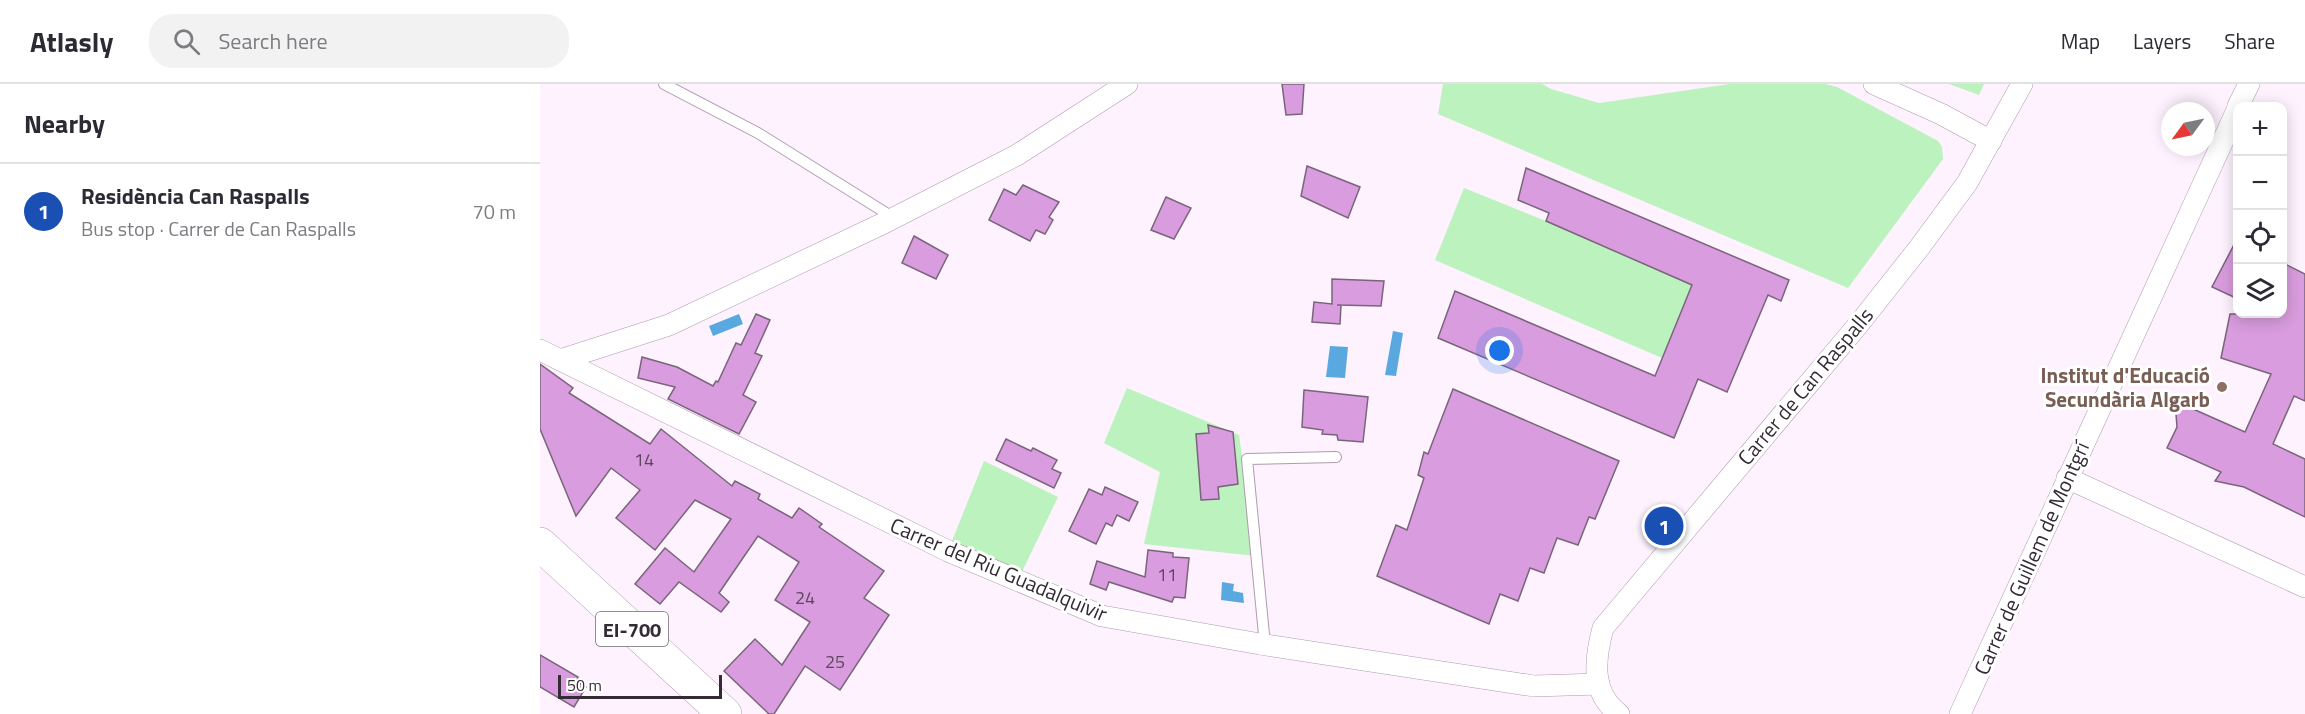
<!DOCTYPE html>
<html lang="en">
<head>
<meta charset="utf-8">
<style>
  :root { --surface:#fff; --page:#f2f2f3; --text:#2b2b33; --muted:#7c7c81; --line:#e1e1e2; --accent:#097048 }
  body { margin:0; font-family:"Titillium Web",sans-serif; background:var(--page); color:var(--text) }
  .controls { position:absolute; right:18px; top:18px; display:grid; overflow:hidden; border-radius:12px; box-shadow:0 3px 15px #0003 }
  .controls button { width:54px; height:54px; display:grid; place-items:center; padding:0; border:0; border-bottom:2px solid var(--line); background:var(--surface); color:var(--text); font:30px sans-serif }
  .compass { position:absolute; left:1621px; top:18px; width:54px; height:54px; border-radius:50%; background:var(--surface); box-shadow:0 3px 15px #0003; rotate:237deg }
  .scale { position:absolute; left:18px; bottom:15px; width:164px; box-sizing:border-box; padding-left:6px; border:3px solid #342b35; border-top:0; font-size:16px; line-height:21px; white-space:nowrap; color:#342b35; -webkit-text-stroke:4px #fff; paint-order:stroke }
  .you { position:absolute; left:960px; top:267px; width:21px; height:21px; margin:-15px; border:4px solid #fff; border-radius:50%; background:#1a73e8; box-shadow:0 0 0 9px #1a73e833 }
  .badge { display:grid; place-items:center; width:39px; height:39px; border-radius:50%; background:var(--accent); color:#fff; font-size:20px; font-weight:700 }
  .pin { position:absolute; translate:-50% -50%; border:3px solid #fff; box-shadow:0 2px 6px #0006 }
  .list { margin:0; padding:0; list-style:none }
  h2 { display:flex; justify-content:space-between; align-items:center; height:78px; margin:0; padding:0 24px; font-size:26px }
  h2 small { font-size:20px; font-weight:400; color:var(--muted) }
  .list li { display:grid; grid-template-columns:39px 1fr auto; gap:18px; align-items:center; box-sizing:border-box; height:96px; padding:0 24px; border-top:2px solid var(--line) }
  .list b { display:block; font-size:22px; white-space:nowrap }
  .list p { margin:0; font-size:20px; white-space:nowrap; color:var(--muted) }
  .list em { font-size:20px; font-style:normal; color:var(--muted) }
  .icon { flex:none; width:33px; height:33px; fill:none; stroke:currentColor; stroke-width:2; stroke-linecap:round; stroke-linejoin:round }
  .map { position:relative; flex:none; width:1765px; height:630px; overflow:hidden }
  header { display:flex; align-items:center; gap:36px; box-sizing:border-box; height:84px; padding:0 30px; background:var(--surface); border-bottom:2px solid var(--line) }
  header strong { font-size:28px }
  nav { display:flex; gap:33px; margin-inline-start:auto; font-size:21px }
  .search { width:420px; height:54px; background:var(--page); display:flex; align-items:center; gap:15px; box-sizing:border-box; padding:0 21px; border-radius:24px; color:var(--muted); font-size:22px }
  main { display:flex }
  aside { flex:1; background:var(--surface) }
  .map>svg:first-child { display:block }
  .green { fill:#bbf2bd }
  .water { fill:#59a9e0 }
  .building { fill:#d99cde; stroke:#7a647c; stroke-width:1.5 }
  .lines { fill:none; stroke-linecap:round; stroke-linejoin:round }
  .service-casing { stroke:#b099b2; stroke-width:12 }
  .minor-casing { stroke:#b099b2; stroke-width:22 }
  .primary-casing { stroke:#b099b2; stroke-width:34 }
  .service { stroke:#fff; stroke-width:10 }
  .minor { stroke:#fff; stroke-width:21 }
  .primary { stroke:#fff; stroke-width:33 }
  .education-dot { fill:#8d6e63; stroke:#fff; stroke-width:2 }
  .labels { text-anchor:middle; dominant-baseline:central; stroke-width:6; stroke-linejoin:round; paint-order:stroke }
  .number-label { font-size:18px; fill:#5d475f }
  .shield { fill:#fff; stroke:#716b72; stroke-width:1.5 }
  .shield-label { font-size:20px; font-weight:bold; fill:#342b35 }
  .education-label { font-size:21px; font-weight:bold; fill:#785e54; stroke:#fff; text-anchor:end }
  .street-label { font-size:21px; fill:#342b35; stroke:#fff }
</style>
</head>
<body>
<header>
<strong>Atlasly</strong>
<div class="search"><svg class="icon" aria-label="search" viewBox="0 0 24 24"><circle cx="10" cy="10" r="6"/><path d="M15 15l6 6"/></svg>Search here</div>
<nav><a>Map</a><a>Layers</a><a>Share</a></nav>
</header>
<main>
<aside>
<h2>Nearby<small></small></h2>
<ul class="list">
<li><span class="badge" style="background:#1a4fb4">1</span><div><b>Residència Can Raspalls</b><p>Bus stop · Carrer de Can Raspalls</p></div><em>70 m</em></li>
</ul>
</aside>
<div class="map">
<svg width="1765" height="630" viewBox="0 0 1765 630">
  <rect width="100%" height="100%" fill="#fdf2fd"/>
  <!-- green -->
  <g class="green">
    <polygon points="903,0 1002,0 1011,5 1059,19 1190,0 1285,0 1297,3 1398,57 1402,63 1403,75 1308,204 898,30"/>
    <polygon points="1409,0 1444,0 1439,11"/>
    <polygon points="924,104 1006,137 1152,201 1122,274 895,176"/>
    <polygon points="587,304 699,351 716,472 604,460 620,388 564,359"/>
    <polygon points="444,377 518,413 478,496 408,467"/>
  </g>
  <!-- water -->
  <g class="water">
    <polygon points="199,230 203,240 173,252 169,242"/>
    <polygon points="853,247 863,249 856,292 845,291"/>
    <polygon points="790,262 808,263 805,294 786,293"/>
    <polygon points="682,498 694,500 693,507 703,509 704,519 681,516"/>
  </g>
  <!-- building -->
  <g class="building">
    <polygon points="742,0 764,0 762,30 746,31"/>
    <polygon points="767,82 820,103 808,134 761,112"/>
    <polygon points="986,84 1249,196 1241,217 1228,211 1187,308 1158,295 1134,354 898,254 915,207 1115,292 1152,201 1006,137 1009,129 978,116"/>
    <polygon points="483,101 519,118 509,133 513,136 505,150 496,146 490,157 449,136 464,105 476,111"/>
    <polygon points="626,113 651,124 634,155 611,146"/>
    <polygon points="374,152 408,171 396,195 362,179"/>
    <polygon points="1698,153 1698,215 1672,203"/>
    <polygon points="1743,179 1765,190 1765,317 1754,312 1733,360 1765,375 1765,433 1704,403 1675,397 1681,388 1627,364 1637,343 1635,317 1705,348 1731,290 1681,274 1690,230 1743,230"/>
    <polygon points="792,195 844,197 841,222 797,221 801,221 800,240 772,238 774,218 792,220"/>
    <polygon points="216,230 230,236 215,269 222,272 203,311 216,318 199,350 128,315 135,303 98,294 102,273 137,283 173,302 176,297 178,298 196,259 201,261"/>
    <polygon points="0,280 33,304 29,309 110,360 121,345 192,402 195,397 220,410 218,415 252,434 259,424 282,440 279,443 344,487 324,514 349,531 300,606 265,582 234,630 229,630 184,587 215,555 242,581 270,538 235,516 259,478 218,452 179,509 189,518 181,528 139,498 120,520 95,500 125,464 154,488 191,435 155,416 115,466 76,434 100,406 71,384 36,432 0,345"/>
    <polygon points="913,305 1079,377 1055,435 1049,433 1038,461 1017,454 1004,489 990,484 978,517 960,510 949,540 837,492 856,441 867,446 884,394 878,391 884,368 888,370"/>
    <polygon points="764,306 828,313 823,358 798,356 797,351 782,350 783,346 762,343"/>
    <polygon points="668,341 693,348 698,400 678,403 679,415 661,416 656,350 669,349"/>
    <polygon points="466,355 491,367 493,364 517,376 512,385 521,389 514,404 456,376"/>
    <polygon points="565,403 598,418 589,437 577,431 572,442 566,439 556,460 529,447 549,405 562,411"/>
    <polygon points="608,466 633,469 633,473 649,474 645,514 634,513 632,518 569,498 566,506 550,500 557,477 605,493"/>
    <polygon points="0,571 38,593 36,597 46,603 34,623 0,603"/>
  </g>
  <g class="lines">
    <defs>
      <g id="service">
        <polyline points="124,0 218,49 354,134"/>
        <polyline points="725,561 707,375 796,373"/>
      </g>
      <g id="minor">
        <polyline points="1334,0 1401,30 1451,57"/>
        <polyline points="1698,22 1709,0"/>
        <polyline points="0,266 408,467 562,532 720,560 994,602 1059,600"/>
        <polyline points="20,276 129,241 346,138 477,71 587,0"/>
        <polyline points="1527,394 1765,503"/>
        <path d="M1079 630C1050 608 1055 574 1063 544L1318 241 1379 164 1427 99 1482 0"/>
        <polyline points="1420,630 1698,24"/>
      </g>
      <polyline id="primary" points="0,460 185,630"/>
    </defs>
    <!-- service casing -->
    <use href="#service" class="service-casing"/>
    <!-- minor casing -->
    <use href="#minor" class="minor-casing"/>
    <!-- primary casing -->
    <use href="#primary" class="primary-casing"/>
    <!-- service -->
    <use href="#service" class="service"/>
    <!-- minor -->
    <use href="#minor" class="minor"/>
    <!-- primary -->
    <use href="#primary" class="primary"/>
  </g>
  <!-- markers -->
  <circle class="education-dot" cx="1682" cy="303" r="6"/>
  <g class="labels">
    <!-- number labels -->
    <g class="number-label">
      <text x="104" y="375">14</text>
      <text x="627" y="490">11</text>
      <text x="265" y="513">24</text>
      <text x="295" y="577">25</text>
    </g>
    <!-- shield labels -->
    <rect class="shield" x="56" y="528" width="72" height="34" rx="4.5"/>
    <g class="shield-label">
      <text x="92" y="545">EI-700</text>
    </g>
    <!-- education labels -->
    <g class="education-label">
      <text x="1670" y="291">Institut d'Educació<tspan x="1670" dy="24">Secundària Algarb</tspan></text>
    </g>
    <!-- street labels -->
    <g class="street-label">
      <text transform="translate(1265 302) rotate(-50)">Carrer de Can Raspalls</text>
      <text transform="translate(1491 474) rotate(-66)">Carrer de Guillem de Montgrí</text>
      <text transform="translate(459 485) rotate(23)">Carrer del Riu Guadalquivir</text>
    </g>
  </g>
</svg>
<div class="controls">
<button>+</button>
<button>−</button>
<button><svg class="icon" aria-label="locate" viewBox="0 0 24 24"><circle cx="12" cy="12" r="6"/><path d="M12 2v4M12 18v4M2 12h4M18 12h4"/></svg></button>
<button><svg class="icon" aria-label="layers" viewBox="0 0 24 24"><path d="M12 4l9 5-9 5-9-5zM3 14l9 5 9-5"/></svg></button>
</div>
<svg class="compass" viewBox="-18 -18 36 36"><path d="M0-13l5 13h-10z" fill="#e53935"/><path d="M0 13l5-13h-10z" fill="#7c7c81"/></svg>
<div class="scale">50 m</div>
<div class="you"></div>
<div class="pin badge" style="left:1124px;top:442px;background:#1a4fb4">1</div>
</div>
</main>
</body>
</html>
